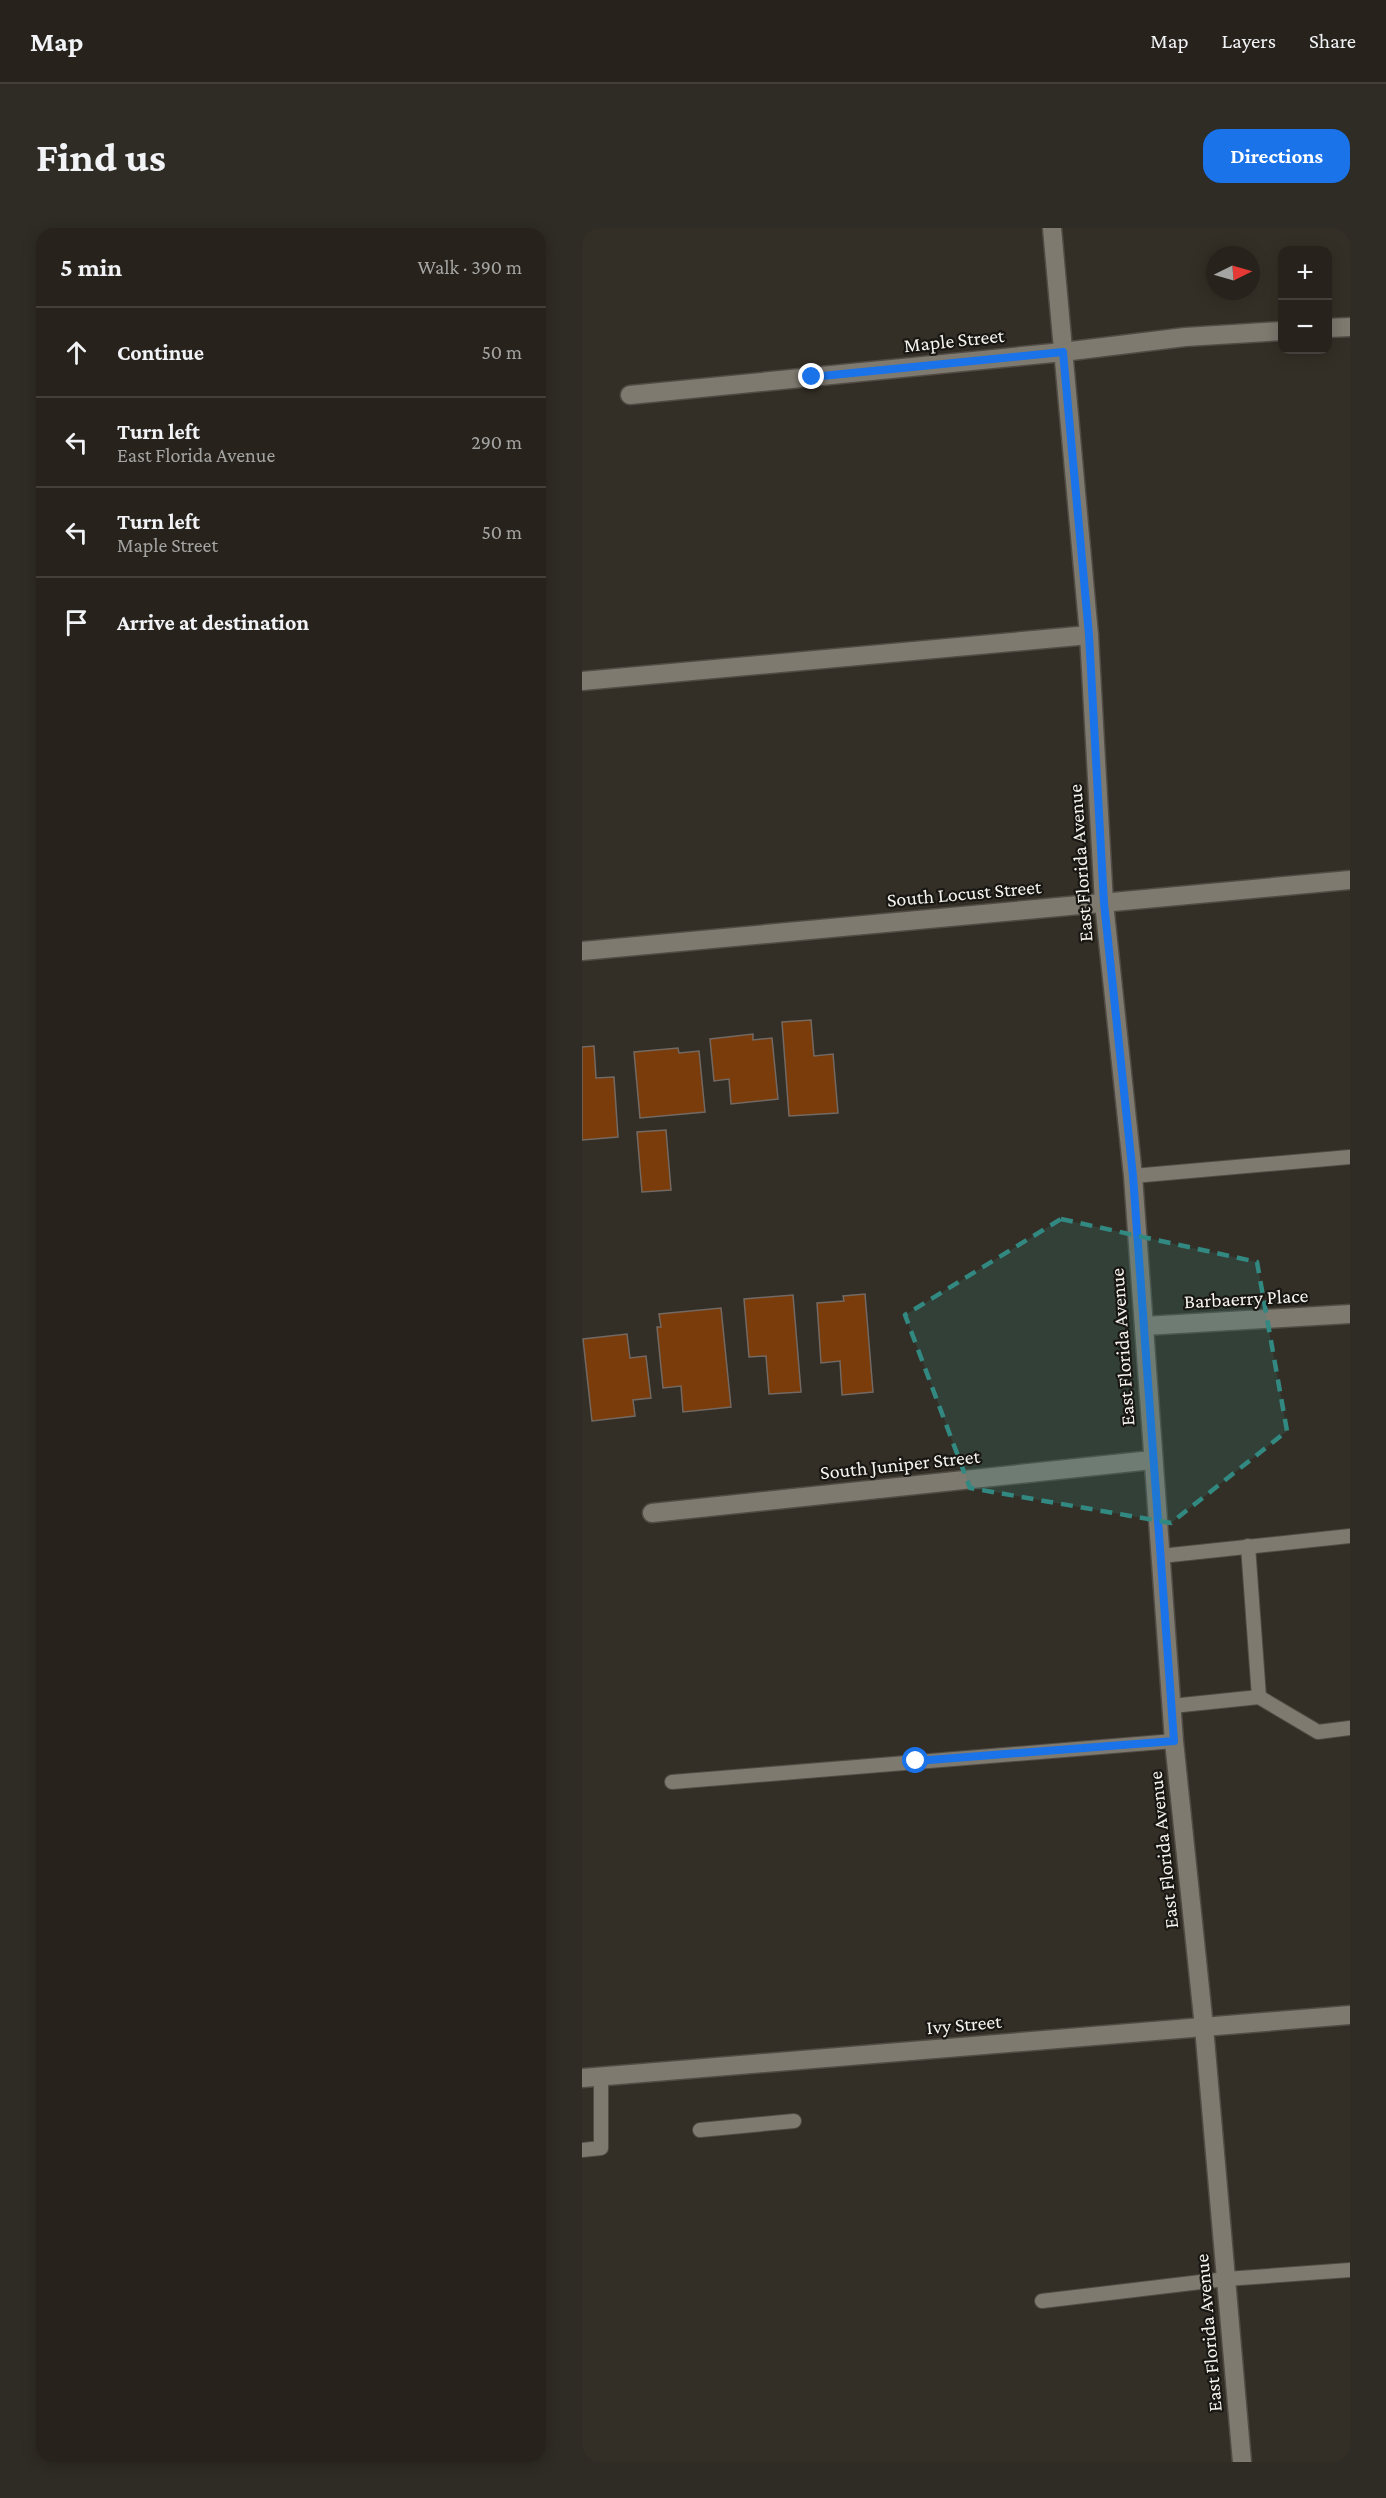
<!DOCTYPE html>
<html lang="en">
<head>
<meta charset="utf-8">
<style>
  :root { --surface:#27231c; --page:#2f2b25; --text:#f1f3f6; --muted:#a4a4a3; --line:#43403b; --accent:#1a73e8 }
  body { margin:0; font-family:"Crimson Pro",serif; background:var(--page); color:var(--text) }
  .controls { position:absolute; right:18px; top:18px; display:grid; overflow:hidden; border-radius:12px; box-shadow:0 3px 15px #0003 }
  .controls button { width:54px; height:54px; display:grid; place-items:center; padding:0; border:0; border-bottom:2px solid var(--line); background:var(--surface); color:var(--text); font:30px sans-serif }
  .compass { position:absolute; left:624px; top:18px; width:54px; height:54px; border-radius:50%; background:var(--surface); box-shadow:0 3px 15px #0003; rotate:85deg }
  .stop { position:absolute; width:18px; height:18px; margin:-14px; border:4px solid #1a73e8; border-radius:50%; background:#fff }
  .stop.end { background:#1a73e8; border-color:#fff; box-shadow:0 2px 6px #0008 }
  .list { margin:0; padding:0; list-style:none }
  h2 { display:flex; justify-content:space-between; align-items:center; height:78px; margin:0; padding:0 24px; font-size:26px }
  h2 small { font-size:20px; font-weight:400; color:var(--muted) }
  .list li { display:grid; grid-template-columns:39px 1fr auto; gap:18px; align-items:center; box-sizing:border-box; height:90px; padding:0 24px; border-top:2px solid var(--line) }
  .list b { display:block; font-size:22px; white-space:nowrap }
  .list p { margin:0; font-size:20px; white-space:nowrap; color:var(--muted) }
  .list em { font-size:20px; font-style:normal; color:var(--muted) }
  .icon { flex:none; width:33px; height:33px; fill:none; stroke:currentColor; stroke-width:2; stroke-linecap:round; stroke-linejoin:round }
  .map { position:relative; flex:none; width:768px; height:2234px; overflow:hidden; border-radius:18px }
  header { display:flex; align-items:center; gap:36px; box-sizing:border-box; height:84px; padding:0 30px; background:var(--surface); border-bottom:2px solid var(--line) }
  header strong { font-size:28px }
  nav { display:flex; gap:33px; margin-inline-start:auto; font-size:21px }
  .intro { display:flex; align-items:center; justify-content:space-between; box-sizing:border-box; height:144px; padding:0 36px }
  h1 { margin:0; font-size:42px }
  .button { padding:15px 27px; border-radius:18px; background:var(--accent); color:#fff; font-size:21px; font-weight:700 }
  main { display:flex; gap:36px; padding:0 36px }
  aside { flex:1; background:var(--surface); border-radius:18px; box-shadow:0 3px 15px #0003 }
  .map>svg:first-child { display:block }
  .building { fill:#793c0a; stroke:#736962; stroke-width:1.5 }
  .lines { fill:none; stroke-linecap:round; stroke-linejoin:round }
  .service-casing { stroke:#504c45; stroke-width:16 }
  .minor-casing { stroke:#504c45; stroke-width:21 }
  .service { stroke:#7f7a70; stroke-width:14 }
  .minor { stroke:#7f7a70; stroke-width:18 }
  .route { stroke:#1a73e8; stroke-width:8 }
  .marked { fill:#328981; fill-opacity:0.2; stroke:#328981; stroke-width:4.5; stroke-dasharray:12 8; stroke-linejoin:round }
  .labels { text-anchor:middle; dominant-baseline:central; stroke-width:4.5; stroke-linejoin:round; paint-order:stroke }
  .street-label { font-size:20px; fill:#f7f4ee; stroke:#191713 }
</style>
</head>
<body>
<header>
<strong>Map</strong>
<nav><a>Map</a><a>Layers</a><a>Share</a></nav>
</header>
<div class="intro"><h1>Find us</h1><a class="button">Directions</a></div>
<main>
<aside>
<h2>5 min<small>Walk · 390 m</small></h2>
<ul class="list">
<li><svg class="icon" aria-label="ahead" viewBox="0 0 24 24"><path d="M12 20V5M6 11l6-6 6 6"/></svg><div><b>Continue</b></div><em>50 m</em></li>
<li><svg class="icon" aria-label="left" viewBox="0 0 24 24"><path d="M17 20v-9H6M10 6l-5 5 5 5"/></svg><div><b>Turn left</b><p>East Florida Avenue</p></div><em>290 m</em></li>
<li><svg class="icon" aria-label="left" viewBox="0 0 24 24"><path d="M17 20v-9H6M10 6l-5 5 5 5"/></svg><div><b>Turn left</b><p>Maple Street</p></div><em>50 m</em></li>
<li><svg class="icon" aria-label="arrive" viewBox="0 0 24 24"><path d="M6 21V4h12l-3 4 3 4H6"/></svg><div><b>Arrive at destination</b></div></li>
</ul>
</aside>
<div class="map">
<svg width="768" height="2234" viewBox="0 0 768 2234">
  <rect width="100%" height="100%" fill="#342f26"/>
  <!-- building -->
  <g class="building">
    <polygon points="229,792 232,828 251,826 256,885 207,888 200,794"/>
    <polygon points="171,806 171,812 190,810 196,871 149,876 147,851 132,853 128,811"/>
    <polygon points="12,818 14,850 32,849 36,909 0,912 0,819"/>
    <polygon points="96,820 97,825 117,823 123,884 58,890 52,824"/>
    <polygon points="84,902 89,962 60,964 55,904"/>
    <polygon points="283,1066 291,1164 260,1167 258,1133 239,1135 235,1075 262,1073 261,1068"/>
    <polygon points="211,1067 219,1164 187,1166 184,1128 167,1129 162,1071"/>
    <polygon points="139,1080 149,1179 101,1184 99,1158 81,1160 75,1099 79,1099 77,1086"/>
    <polygon points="45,1106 48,1130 64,1128 69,1170 51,1172 53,1188 10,1193 1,1111"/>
  </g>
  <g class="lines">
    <defs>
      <g id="service">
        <polyline points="551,948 768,929"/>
        <polyline points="579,1328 768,1308"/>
        <polyline points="677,1469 736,1504 768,1500"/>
        <polyline points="590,1478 677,1469 666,1318"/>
        <polyline points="90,1554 592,1513"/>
        <polyline points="118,1902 212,1893"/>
        <polyline points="0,1922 19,1920 19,1848"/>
        <polyline points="460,2073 644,2051 768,2042"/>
      </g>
      <g id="minor">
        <polyline points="470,0 507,407 522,675 551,948 592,1513 622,1799 660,2234"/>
        <polyline points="746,100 768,99"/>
        <polyline points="48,167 481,124 603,109 700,103"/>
        <polyline points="0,453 507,407"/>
        <polyline points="0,723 768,652"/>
        <polyline points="562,1098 768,1086"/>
        <polyline points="70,1285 570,1232"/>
        <polyline points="0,1850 768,1787"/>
      </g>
    </defs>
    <!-- service casing -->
    <use href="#service" class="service-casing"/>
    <!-- minor casing -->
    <use href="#minor" class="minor-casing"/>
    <!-- service -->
    <use href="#service" class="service"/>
    <!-- minor -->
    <use href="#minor" class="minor"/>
  </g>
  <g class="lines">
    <!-- route -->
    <polyline class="route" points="230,149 481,124 507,407 522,675 551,948 592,1513 334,1533"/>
  </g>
  <!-- marked area -->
  <path class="marked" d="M479 991 675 1034 705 1203 589 1295 388 1260 323 1087Z"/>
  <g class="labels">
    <!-- street labels -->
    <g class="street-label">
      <text transform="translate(372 112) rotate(-6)">Maple Street</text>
      <text transform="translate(498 635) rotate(-94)">East Florida Avenue</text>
      <text transform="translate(382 665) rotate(-5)">South Locust Street</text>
      <text transform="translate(664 1070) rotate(-3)">Barbaerry Place</text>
      <text transform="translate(540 1119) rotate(-94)">East Florida Avenue</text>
      <text transform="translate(318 1236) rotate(-6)">South Juniper Street</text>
      <text transform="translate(581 1622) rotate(-96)">East Florida Avenue</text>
      <text transform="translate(382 1796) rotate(-5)">Ivy Street</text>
      <text transform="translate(626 2105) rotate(-95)">East Florida Avenue</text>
    </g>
  </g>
</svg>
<div class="controls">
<button>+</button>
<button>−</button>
</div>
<svg class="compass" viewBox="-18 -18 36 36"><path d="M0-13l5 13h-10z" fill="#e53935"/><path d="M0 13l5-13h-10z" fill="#a4a4a3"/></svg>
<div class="stop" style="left:334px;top:1533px"></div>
<div class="stop end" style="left:230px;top:149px"></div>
</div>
</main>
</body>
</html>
